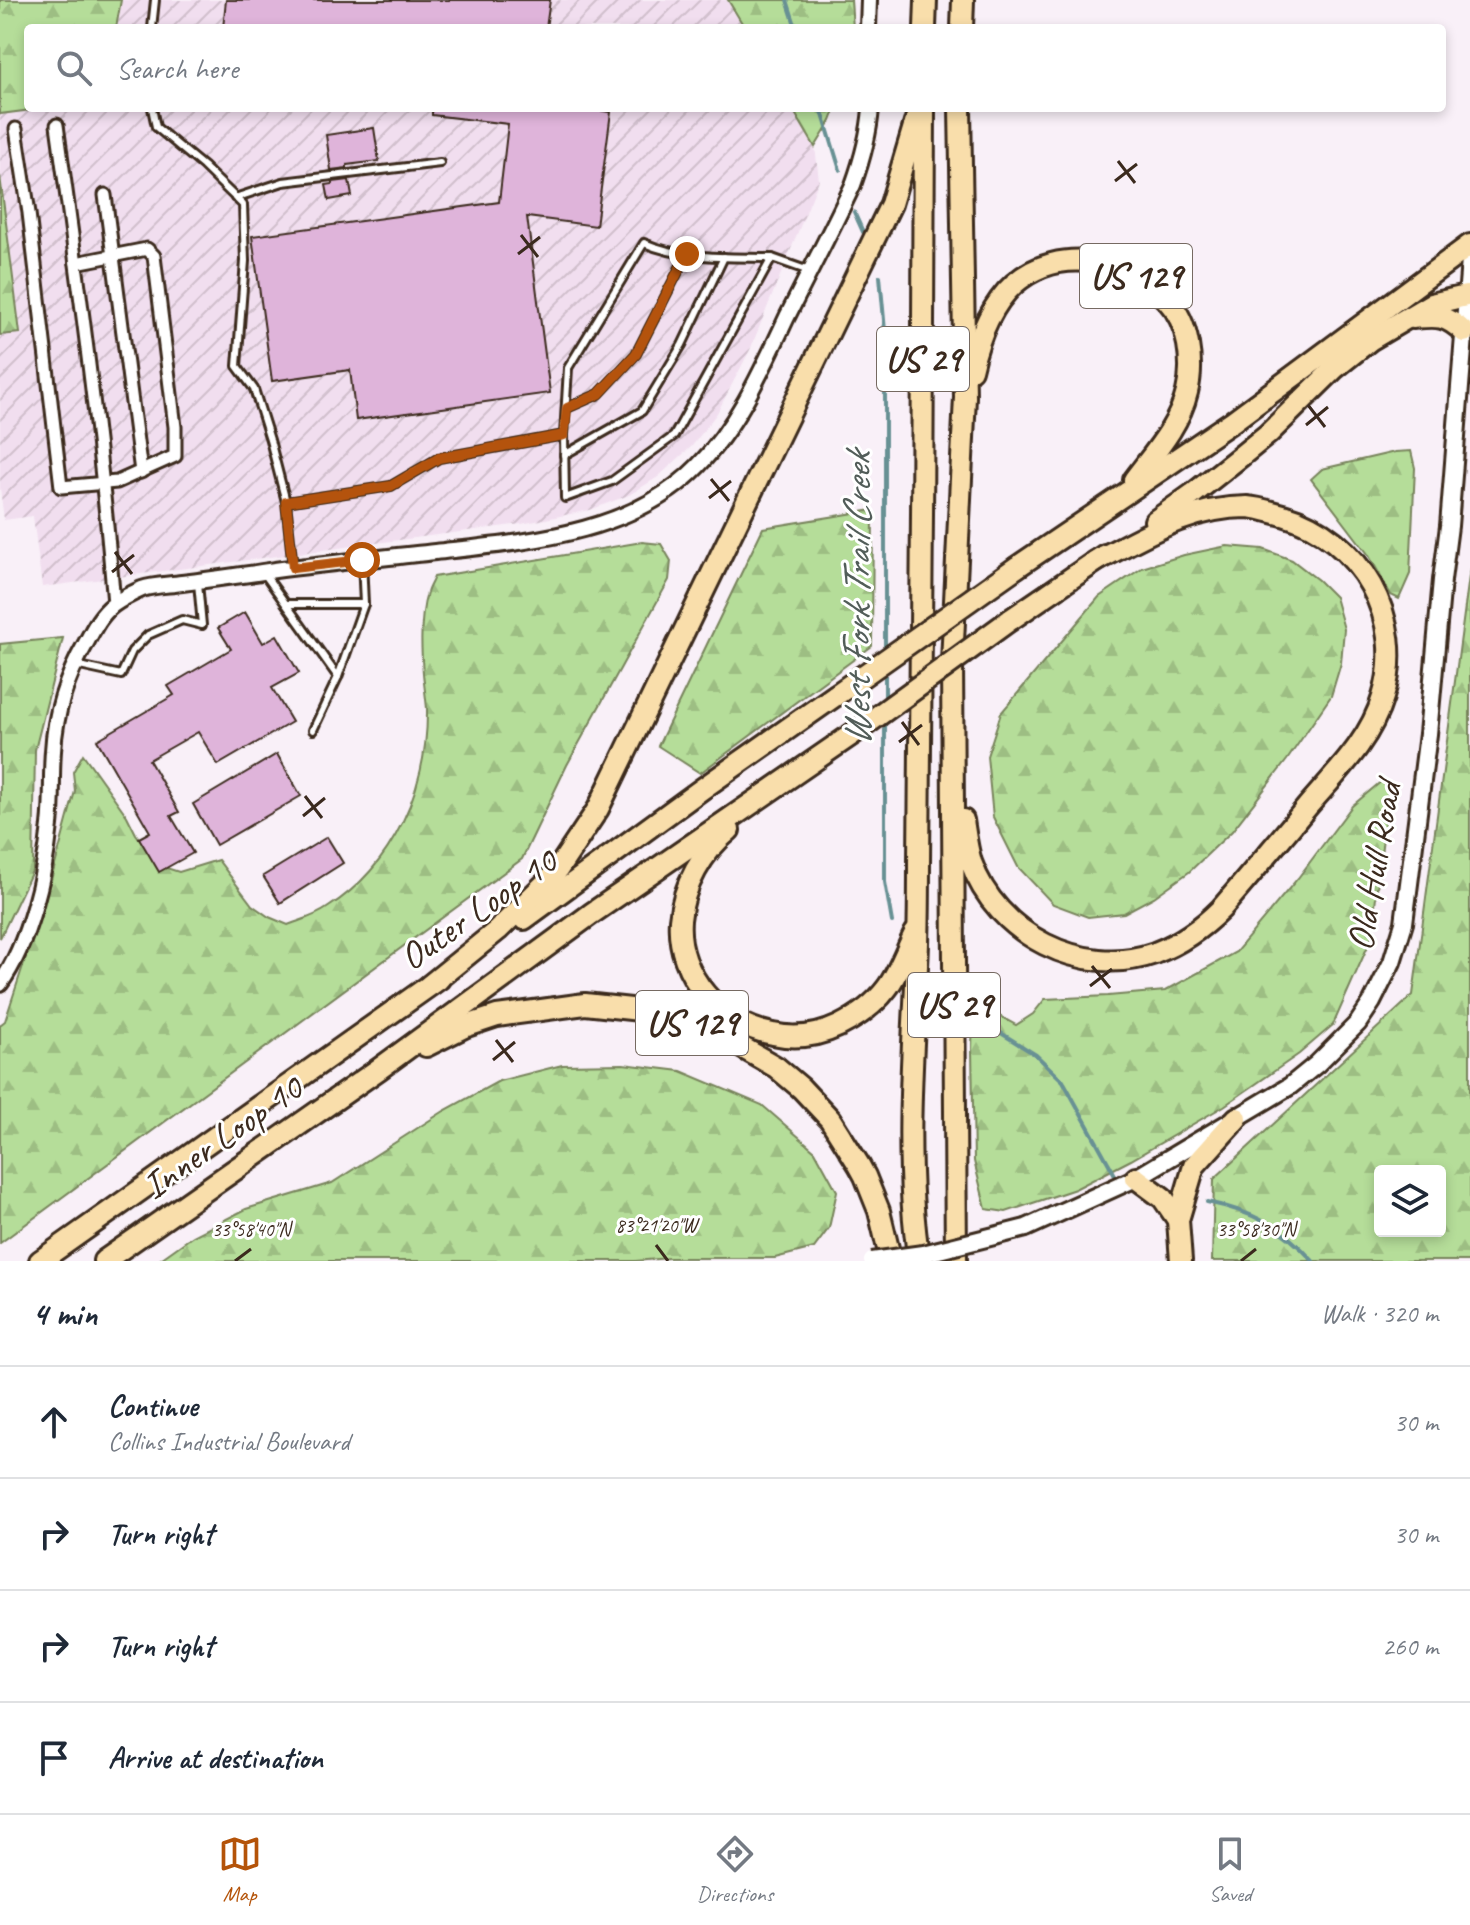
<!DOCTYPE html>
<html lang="en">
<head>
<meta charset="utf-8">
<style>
  :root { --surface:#fff; --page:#f2f2f3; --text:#1f2937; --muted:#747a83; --line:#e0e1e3; --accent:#b45309 }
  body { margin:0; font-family:Caveat,sans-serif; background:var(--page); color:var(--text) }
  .controls { position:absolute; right:24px; bottom:24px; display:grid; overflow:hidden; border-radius:8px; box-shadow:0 4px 12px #0003 }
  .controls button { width:72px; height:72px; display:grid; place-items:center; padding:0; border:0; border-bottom:2px solid var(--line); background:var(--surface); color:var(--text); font:40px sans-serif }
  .stop { position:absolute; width:24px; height:24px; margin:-18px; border:6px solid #b45309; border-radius:50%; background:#fff }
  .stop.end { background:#b45309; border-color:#fff; box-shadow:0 2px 8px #0008 }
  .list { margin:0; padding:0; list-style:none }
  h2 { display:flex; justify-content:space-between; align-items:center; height:104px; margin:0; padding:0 32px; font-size:34px }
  h2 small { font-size:26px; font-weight:400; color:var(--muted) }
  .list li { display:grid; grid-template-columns:52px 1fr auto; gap:24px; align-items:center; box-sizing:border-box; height:112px; padding:0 32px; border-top:2px solid var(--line) }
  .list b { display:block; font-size:30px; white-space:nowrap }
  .list p { margin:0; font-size:26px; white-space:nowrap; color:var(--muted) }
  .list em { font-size:26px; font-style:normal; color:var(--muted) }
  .icon { flex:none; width:44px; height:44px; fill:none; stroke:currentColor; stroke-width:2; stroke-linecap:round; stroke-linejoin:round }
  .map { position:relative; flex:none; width:1470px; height:1261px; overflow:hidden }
  .search { position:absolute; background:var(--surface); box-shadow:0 4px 12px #0003; left:24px; right:24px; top:24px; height:88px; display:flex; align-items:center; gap:20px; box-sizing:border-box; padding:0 28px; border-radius:8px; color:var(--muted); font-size:30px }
  .sheet { height:552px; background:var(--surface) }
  nav { display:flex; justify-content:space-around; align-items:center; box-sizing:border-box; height:112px; border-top:2px solid var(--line); background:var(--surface); font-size:22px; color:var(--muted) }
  nav a { display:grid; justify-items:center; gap:4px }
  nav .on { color:var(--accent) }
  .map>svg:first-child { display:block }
  .industrial { fill:url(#industrial-furrows) }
  .forest { fill:url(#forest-firs); stroke:#78845c; stroke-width:2; fill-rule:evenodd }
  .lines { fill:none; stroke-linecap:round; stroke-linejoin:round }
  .stream { stroke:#689194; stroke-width:4 }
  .building { fill:#dfb4da; stroke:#3b2a1e; stroke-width:2 }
  .service-casing { stroke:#3b2a1e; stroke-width:12 }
  .minor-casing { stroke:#3b2a1e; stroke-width:17 }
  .tertiary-casing { stroke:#3b2a1e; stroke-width:20 }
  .secondary-casing { stroke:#3b2a1e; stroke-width:22 }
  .motorway-casing { stroke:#3b2a1e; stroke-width:26 }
  .service { stroke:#fff; stroke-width:6 }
  .minor { stroke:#fff; stroke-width:11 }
  .tertiary { stroke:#fff; stroke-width:14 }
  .secondary { stroke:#fff; stroke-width:16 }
  .motorway { stroke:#f9deab; stroke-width:20 }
  .secondary-bridge-casing { stroke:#3b2a1e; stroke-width:22; stroke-linecap:butt }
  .motorway-bridge-casing { stroke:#3b2a1e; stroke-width:26; stroke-linecap:butt }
  .secondary-bridge { stroke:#fff; stroke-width:16 }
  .motorway-bridge { stroke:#f9deab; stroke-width:20 }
  .route { stroke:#b45309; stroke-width:10 }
  .ticks { fill:none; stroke:#3b2a1e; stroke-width:3 }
  .labels { text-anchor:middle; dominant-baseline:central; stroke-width:6; stroke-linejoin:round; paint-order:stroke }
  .shield { fill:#fff; stroke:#766a62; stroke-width:2 }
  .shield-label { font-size:36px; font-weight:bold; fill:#3b2a1e }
  .street-label { font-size:38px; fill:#3b2a1e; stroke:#fff }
  .water-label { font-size:40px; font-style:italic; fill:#525d59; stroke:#fff }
  .ticks-label { font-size:20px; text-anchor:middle; fill:#3b2a1e; stroke:#fff; stroke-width:6; stroke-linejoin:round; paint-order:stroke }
</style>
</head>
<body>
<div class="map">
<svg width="1470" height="1261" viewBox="0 0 1470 1261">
  <defs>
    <pattern id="industrial-furrows" width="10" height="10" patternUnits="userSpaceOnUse" patternTransform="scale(2)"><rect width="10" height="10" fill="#f1deef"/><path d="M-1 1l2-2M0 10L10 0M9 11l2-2" fill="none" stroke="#d0bfcc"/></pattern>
    <pattern id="forest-firs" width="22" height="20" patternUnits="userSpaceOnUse" patternTransform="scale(2)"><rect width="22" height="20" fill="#b5dd99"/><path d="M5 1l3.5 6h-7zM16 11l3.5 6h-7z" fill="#9dbe83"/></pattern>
  </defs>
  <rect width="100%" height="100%" fill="#f9f0f8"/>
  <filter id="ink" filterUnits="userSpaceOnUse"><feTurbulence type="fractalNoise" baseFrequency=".0125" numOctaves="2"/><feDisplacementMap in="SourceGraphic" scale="16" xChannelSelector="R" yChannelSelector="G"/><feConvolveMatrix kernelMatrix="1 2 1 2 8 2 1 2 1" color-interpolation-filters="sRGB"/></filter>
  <g filter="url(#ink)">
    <!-- industrial -->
    <g class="industrial">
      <polygon points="121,0 728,0 745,28 116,28"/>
      <polygon points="47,108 792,108 815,147 819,180 750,350 717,413 692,446 658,477 629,495 590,510 521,524 42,587 33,516 4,520 0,488 0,335 19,333 0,176 0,114"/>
    </g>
    <!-- forest -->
    <g class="forest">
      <polygon points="0,0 121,0 116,28 28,28 28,108 47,108 0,114"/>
      <polygon points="728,0 851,0 853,28 745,28"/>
      <polygon points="792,108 836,108 831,121 815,147"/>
      <polygon points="0,176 20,333 0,335"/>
      <polygon points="1411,451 1415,468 1410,574 1399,599 1391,595 1368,554 1311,479 1322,469 1395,452"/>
      <polygon points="873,510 872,646 700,773 658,746 763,528"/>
      <path d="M642 542 661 544 671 561 669 580 567 765 522 859 0 1243V1025L5 1021 51 880 75 791 73 772 83 754 127 816 136 834 160 866 179 872 218 860 252 905 269 917 288 925C301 920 316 916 327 908 394 866 428 787 427 709 426 697 424 685 423 673 421 650 420 615 427 593 428 588 432 582 434 577Z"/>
      <polygon points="1227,546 1263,549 1292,560 1318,580 1335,597 1344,629 1341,663 1331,696 1287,760 1232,831 1189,872 1154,897 1124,913 1088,917 1053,904 1018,867 993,817 987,756 1001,713 1099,597 1142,568 1184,555"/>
      <path d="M1470 569V1261H1212L1214 1179 1413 995ZM1380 1171H1440V1231H1380Z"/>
      <polygon points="63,638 35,750 33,869 0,938 0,644"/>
      <polygon points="1383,780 1388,795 1371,939 1333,1025 1299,1054 1224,1106 1131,1160 1075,1189 1006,1212 986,1209 974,1161 972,1050 973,1006 984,1001 998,1015 1016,1025 1033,1014 1045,999 1108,996 1165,991 1236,952 1298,878 1352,806"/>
      <polygon points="623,1064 681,1071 762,1105 815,1151 837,1191 829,1228 814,1248 775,1258 669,1258 635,1261 158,1261 193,1236 246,1209 332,1183 444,1111 499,1081 562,1065"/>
    </g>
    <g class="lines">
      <!-- stream -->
      <g class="stream">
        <polyline points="787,0 796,28"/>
        <polyline points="821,108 840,170"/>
        <polyline points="854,212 863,232"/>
        <polyline points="880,276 885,331 885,650"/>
        <polyline points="885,702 885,670"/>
        <polyline points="885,718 885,882 892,922"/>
        <polyline points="985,1023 1036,1055 1063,1081 1115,1175"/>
        <path d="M1207 1202C1251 1211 1283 1227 1313 1261"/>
      </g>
    </g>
    <!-- building -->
    <g class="building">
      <polygon points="226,0 550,0 546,28 223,28"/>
      <polygon points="432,108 579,108 611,112 596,226 527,217 550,393 356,420 350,370 272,381 252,236 499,202 508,124 432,115"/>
      <polygon points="374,128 379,161 347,165 347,168 331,170 326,135"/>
      <polygon points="349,180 352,196 329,200 326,185 333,184 333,182"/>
      <polygon points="245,612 263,643 277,635 299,673 272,688 292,722 218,765 198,732 149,760 179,812 171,816 193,853 159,872 139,838 150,832 97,740 174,695 168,686 231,649 218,628"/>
      <polygon points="277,754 301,796 216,845 193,804"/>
      <polygon points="327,837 343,863 280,903 263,876"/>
    </g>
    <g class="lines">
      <defs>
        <g id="service">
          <polyline points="152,28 155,0"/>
          <polyline points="152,108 156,127 203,166 243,205 245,261 237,366 254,389 270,440 286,502 293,568"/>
          <polyline points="235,198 283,182 440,163"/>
          <polyline points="567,408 599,394 636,354 687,254"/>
          <path d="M564 435 568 368 644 243C683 260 730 257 772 258"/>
          <polyline points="564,455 642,411 682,345 724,257"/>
          <polyline points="286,502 391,486 439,458 564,435 565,498 612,481 674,436 772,258 809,271"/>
          <polyline points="263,572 338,677 313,730"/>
          <polyline points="286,604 364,604"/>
          <polyline points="75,665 121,675 132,651 148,635 182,620 202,625 198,583"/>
          <polyline points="338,677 364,604 362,560"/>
        </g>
        <g id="minor">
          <path d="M57 125C79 284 101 443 114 604"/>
          <polyline points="16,129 29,213 61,487 117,482 175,456 175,427 154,256 147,249 76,263"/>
          <polyline points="105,195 141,472"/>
        </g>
        <g id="tertiary">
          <polyline points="868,28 869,0"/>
          <path d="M0 984C29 944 45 874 50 825 53 801 51 776 53 751 55 714 67 676 86 643 93 630 100 615 113 605 121 599 133 593 142 589 154 585 169 585 182 583 213 579 244 575 275 570 328 563 382 558 435 552 525 542 631 535 698 466 738 425 763 368 787 317 809 273 832 229 853 185 862 160 869 135 871 108"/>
        </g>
        <polyline id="secondary" points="1026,1228 1136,1178 1290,1086 1317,1064 1358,1023 1372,1002 1392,962 1404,923 1428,734 1442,580 1449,526 1470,260"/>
        <g id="motorway">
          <polyline points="925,28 926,0"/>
          <polyline points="962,28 963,0"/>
          <path d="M1413 318C1436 316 1445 314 1464 332"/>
          <path d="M971 370C978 339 990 306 1014 284 1060 244 1129 259 1168 301 1189 323 1194 364 1187 392 1179 426 1154 453 1134 480"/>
          <polyline points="1155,521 1193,494 1241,456 1268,434 1335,368 1370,340 1431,304 1466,296"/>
          <polyline points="1017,567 1233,421 1470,245"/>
          <polyline points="1010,620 1105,555"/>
          <path d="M963 820C965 833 967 849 971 862 996 934 1082 979 1155 953 1181 943 1201 929 1221 909 1250 875 1279 841 1307 807 1336 773 1370 741 1383 697 1407 620 1360 537 1283 515 1271 512 1260 508 1247 507 1189 507 1144 536 1094 562"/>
          <path d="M729 830C702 852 683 886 680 920 676 975 721 1025 773 1034 795 1039 818 1036 839 1026 857 1017 875 1004 887 988 899 972 906 951 915 933"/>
          <polyline points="524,919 702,789 836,695"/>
          <polyline points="430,985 498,930 554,875 598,809 891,204 917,116"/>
          <polyline points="426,1046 464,1027 497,1016 585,1004 640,1010 674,1016 724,1037 776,1067 801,1088 830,1119 859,1165 865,1176 879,1211 891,1261"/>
          <polyline points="1136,1178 1163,1198 1178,1220"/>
          <polyline points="40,1261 439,979"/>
          <polyline points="104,1261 379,1069 591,914 857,731"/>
          <path d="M919 1261C904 1164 912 1064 917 966 919 932 919 897 919 863 922 611 923 360 924 108"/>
          <polyline points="956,1261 952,662 965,397 960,108"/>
          <polyline points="1181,1261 1178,1220 1194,1166 1237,1118"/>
        </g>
      </defs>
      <!-- service casing -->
      <use href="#service" class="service-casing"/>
      <!-- minor casing -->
      <use href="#minor" class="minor-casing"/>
      <!-- tertiary casing -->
      <use href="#tertiary" class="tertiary-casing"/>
      <!-- secondary casing -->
      <use href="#secondary" class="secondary-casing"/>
      <!-- motorway casing -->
      <use href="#motorway" class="motorway-casing"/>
      <!-- service -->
      <use href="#service" class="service"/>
      <!-- minor -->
      <use href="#minor" class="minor"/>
      <!-- tertiary -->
      <use href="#tertiary" class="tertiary"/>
      <!-- secondary -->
      <use href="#secondary" class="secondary"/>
      <!-- motorway -->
      <use href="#motorway" class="motorway"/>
      <defs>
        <polyline id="secondary-bridge" points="872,1261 923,1254 1026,1228"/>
        <g id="motorway-bridge">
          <polyline points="836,695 1017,567"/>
          <polyline points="857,731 1010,620"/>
        </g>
      </defs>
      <!-- secondary-bridge casing -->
      <use href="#secondary-bridge" class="secondary-bridge-casing"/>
      <!-- motorway-bridge casing -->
      <use href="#motorway-bridge" class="motorway-bridge-casing"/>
      <!-- secondary-bridge -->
      <use href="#secondary-bridge" class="secondary-bridge"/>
      <!-- motorway-bridge -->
      <use href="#motorway-bridge" class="motorway-bridge"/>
    </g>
  </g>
  <g class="lines" filter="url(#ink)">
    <!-- route -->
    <polyline class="route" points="362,560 293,568 286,502 391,486 439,458 564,435 567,408 599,394 636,354 687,254"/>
  </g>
  <!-- ticks -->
  <path class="ticks" d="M1118 161 1135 183M1115 181 1137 164M521 235 538 257M518 254 540 237M1308 405 1325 427M1306 425 1328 407M711 479 729 501M709 498 731 481M115 552 132 574M112 572 134 555M902 722 919 745M899 742 922 725M305 796 322 818M303 816 325 798M1092 966 1110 988M1090 986 1112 969M496 1040 513 1062M493 1060 515 1042M656 1245 668 1261M235 1261 251 1249M1241 1261 1256 1249"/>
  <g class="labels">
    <!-- shield labels -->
    <g class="shield">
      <rect x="1080" y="244" width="112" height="64" rx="6"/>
      <rect x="877" y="327" width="92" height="64" rx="6"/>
      <rect x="908" y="973" width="92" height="64" rx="6"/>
      <rect x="636" y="991" width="112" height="64" rx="6"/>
    </g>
    <g class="shield-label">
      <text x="1136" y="276">US 129</text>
      <text x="923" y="359">US 29</text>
      <text x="954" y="1005">US 29</text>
      <text x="692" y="1023">US 129</text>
    </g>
    <!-- street labels -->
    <g class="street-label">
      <text transform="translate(1374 866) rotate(-80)">Old Hull Road</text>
      <text transform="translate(478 909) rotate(-35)">Outer Loop 10</text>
      <text transform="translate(222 1137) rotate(-35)">Inner Loop 10</text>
    </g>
    <!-- water labels -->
    <g class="water-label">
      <text transform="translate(857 599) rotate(-90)">West Fork Trail Creek</text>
    </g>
  </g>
  <g class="ticks-label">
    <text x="656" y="1232">83°21'20"W</text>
    <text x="251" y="1236">33°58'40"N</text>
    <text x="1256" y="1236">33°58'30"N</text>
  </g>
</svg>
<div class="controls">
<button><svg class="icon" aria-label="layers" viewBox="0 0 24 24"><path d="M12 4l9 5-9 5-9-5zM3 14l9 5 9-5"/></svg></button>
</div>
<div class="stop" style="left:362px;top:560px"></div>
<div class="stop end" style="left:687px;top:254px"></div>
<div class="search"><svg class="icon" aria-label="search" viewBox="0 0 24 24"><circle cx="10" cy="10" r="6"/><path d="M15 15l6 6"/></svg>Search here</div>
</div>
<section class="sheet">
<h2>4 min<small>Walk · 320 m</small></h2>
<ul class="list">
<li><svg class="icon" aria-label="ahead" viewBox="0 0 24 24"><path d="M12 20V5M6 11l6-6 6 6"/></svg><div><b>Continue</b><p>Collins Industrial Boulevard</p></div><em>30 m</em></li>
<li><svg class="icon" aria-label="right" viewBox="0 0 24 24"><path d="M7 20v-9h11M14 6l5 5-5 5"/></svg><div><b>Turn right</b></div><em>30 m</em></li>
<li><svg class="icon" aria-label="right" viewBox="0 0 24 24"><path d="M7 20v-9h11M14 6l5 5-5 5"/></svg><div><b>Turn right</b></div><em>260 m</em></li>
<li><svg class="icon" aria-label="arrive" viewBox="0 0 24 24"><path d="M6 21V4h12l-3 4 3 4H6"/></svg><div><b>Arrive at destination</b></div></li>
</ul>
</section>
<nav>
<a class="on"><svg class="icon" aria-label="map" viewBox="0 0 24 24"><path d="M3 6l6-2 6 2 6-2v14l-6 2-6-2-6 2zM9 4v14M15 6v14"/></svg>Map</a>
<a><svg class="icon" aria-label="directions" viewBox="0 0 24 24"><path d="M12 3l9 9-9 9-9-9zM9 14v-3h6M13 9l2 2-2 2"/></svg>Directions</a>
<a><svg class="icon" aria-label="saved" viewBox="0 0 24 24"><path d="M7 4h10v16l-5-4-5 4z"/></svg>Saved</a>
</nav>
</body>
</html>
